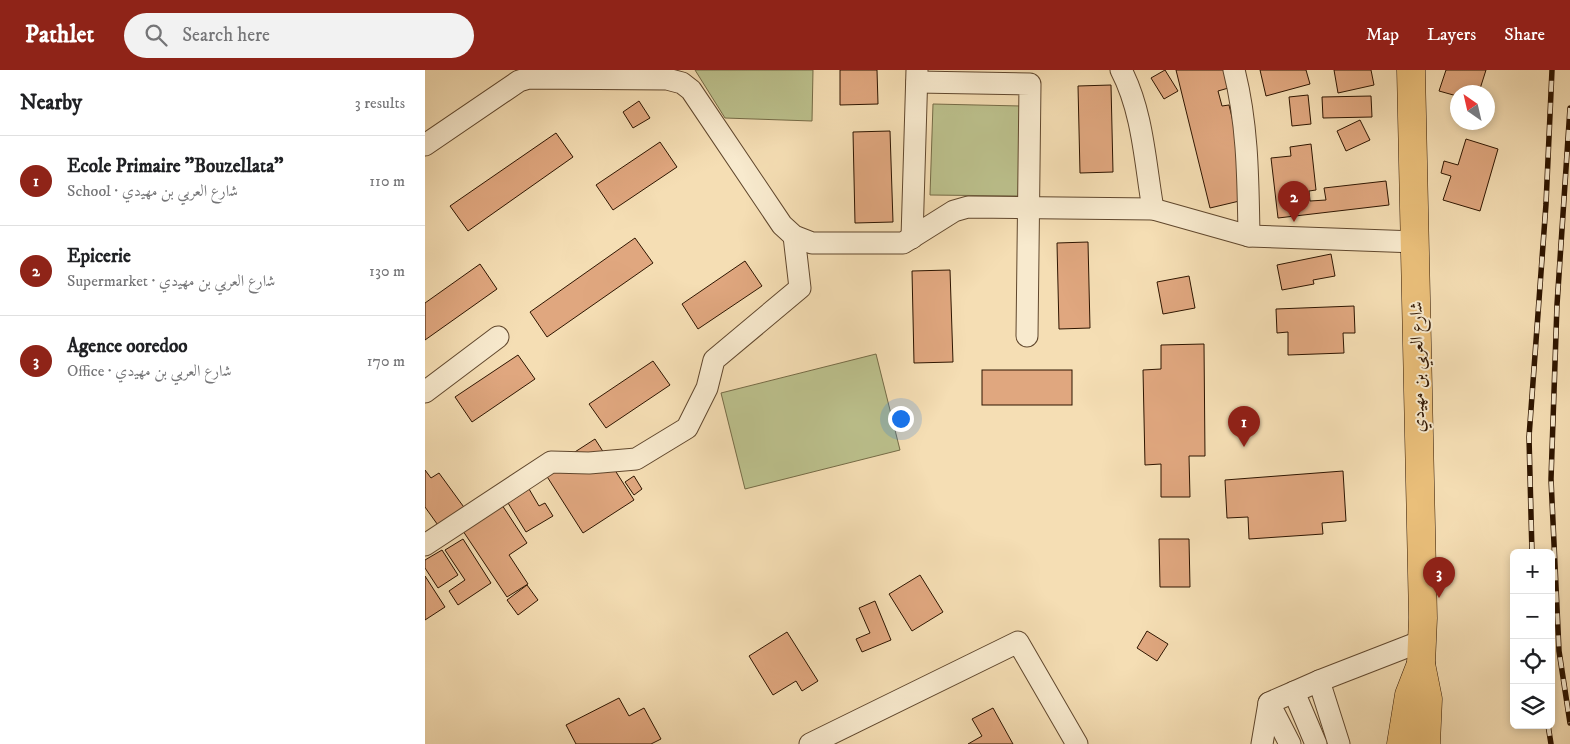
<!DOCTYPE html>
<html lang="en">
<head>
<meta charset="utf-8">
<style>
  :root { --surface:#fff; --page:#f2f2f2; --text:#202124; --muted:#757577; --line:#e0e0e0; --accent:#8f2418 }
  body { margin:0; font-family:"IM FELL DW Pica",Amiri,serif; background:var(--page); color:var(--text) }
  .controls { position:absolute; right:15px; bottom:15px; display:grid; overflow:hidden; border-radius:8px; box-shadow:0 2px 8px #0003 }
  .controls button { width:45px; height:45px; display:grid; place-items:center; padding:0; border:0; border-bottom:1px solid var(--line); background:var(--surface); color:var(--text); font:25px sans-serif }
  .compass { position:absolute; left:1025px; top:15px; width:45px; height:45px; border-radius:50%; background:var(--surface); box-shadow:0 2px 8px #0003; rotate:326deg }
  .you { position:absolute; left:475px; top:348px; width:18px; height:18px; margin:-12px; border:4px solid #fff; border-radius:50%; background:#1a73e8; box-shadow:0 0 0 8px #1a73e833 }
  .badge { display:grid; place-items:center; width:32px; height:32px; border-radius:50%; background:var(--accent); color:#fff; font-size:16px; font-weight:700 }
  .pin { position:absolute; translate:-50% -41px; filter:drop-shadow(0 1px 2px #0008) }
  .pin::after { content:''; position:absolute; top:26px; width:18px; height:15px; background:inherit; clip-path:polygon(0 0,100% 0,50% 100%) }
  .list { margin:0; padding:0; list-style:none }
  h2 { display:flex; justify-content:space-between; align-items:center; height:65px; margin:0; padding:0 20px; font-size:21px }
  h2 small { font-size:16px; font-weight:400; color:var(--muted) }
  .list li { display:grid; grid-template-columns:32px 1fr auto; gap:15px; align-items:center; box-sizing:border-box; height:90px; padding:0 20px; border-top:1px solid var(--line) }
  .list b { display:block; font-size:19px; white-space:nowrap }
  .list p { margin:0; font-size:16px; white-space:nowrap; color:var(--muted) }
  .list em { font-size:16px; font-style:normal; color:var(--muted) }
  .icon { flex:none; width:28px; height:28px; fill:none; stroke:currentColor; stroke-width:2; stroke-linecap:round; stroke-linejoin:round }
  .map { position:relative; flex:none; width:1145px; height:674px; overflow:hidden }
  header { display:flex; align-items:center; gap:30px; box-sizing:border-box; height:70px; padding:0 25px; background:var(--accent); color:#fff }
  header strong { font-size:24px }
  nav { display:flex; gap:28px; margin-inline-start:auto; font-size:18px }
  .search { width:350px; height:45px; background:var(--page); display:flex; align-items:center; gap:12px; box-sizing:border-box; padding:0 18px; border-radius:28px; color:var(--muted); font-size:19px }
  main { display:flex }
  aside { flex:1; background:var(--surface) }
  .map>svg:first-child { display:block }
  .green { fill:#bcc18d; stroke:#756b46 }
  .building { fill:#e0a77f; stroke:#2e1500 }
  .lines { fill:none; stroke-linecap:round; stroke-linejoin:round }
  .minor-casing { stroke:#60472d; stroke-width:23 }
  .major-casing { stroke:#2e1500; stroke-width:29 }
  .minor { stroke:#f8eace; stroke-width:21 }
  .major { stroke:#eabf7a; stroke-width:28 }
  .rail-casing { stroke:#2e1500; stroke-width:5.5 }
  .rail { stroke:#f8eace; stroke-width:4; stroke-dasharray:11; stroke-linecap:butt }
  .labels { text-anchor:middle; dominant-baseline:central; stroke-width:4; stroke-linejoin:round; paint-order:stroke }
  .street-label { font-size:18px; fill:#2e1500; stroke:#f8eace }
</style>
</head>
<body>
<header>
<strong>Pathlet</strong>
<div class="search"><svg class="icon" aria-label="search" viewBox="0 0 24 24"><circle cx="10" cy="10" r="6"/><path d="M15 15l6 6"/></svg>Search here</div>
<nav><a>Map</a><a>Layers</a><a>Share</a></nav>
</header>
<main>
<aside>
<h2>Nearby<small>3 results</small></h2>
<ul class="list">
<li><span class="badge">1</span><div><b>Ecole Primaire &quot;Bouzellata&quot;</b><p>School · ﺷﺍﺭﻉ ﺍﻟﻌﺮﺑﻲ ﺑﻦ ﻣﻬﻴﺩﻱ</p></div><em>110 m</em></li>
<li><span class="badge">2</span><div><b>Epicerie</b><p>Supermarket · ﺷﺍﺭﻉ ﺍﻟﻌﺮﺑﻲ ﺑﻦ ﻣﻬﻴﺩﻱ</p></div><em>130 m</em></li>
<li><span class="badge">3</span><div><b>Agence ooredoo</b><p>Office · ﺷﺍﺭﻉ ﺍﻟﻌﺮﺑﻲ ﺑﻦ ﻣﻬﻴﺩﻱ</p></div><em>170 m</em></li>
</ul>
</aside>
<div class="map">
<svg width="1145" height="674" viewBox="0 0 1145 674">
  <rect width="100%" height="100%" fill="#f5deb4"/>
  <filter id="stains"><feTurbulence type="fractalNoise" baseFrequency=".004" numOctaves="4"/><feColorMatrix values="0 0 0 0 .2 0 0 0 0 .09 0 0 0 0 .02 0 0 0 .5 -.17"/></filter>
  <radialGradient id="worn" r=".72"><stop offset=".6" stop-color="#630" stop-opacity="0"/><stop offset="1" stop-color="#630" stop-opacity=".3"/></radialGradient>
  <!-- green -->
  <g class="green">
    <polygon points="270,0 388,0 387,51 300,48"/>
    <polygon points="508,34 596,36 594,126 505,125"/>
    <polygon points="451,284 475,380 320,419 296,323"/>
  </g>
  <!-- building -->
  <g class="building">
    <polygon points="415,0 452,0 453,34 415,35"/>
    <polygon points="740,0 753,21 739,29 726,8"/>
    <polygon points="751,0 803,0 807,17 793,21 797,36 804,35 827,128 785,138"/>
    <polygon points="835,0 881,0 885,14 841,26"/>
    <polygon points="909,0 946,0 949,15 913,23"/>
    <polygon points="1021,0 1061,0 1054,22 1032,22 1032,26 1014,21"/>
    <polygon points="686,15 688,102 655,103 653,16"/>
    <polygon points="883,25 886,54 867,56 864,27"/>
    <polygon points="946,26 947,47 898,48 897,27"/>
    <polygon points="214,31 225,48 208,58 198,42"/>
    <polygon points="935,50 945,70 921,81 912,61"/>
    <polygon points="465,61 468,152 430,153 428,62"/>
    <polygon points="131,63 148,87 43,161 25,136"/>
    <polygon points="1041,69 1073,79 1055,141 1018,130 1026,106 1016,103 1019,91 1033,95"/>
    <polygon points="235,72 252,97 188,140 171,115"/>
    <polygon points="886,74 891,120 884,121 885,131 901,130 899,118 961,111 964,135 853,148 846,88 866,86 865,77"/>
    <polygon points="210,168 228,193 122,267 105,242"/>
    <polygon points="663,172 665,258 634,259 632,173"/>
    <polygon points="906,184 910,206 888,210 889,214 857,220 852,195"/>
    <polygon points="320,191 337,216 273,259 257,234"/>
    <polygon points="55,194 72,219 0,270 0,233"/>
    <polygon points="525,200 528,292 489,293 487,201"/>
    <polygon points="764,206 770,238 738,244 732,212"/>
    <polygon points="929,236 930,263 918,263 919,283 863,285 863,262 852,263 851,239"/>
    <polygon points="779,274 780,386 764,386 765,427 736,427 736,394 720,395 718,300 736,299 736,275"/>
    <polygon points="93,285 110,309 47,352 30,327"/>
    <polygon points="228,291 245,315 181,358 164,334"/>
    <rect x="557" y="300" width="90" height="35"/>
    <polygon points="170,369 209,430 158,463 121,405 139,389"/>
    <polygon points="0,400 6,408 14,403 41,440 15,458 0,437"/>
    <polygon points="918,401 921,451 897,453 898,464 824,469 823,447 802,448 800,410"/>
    <polygon points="209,406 217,419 209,425 200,412"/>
    <polygon points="104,419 114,436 120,433 128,446 101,462 83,433"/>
    <polygon points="77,435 102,473 84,485 103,514 82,527 38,461"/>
    <polygon points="38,469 66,513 33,535 24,521 40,510 20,480"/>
    <polygon points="734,469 764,469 765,517 735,517"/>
    <polygon points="17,480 33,505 13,518 0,498 0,490"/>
    <polygon points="495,505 518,542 487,561 464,524"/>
    <polygon points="0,506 20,537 0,550"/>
    <polygon points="102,515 113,530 93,545 82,530"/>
    <polygon points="450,531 466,570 437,582 431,569 445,563 434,538"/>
    <polygon points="722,561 743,574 732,591 712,578"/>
    <polygon points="362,562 393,611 377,621 371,611 348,625 324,586"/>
    <polygon points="194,628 204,646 219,638 236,669 226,674 151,674 141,655"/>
    <polygon points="568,638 588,674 543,674 557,666 547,649"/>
  </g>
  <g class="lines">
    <defs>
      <g id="minor">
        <path d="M696 0C718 42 720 93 728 139"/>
        <path d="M809 0C823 55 823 110 824 166"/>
        <polyline points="492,12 605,14 602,266"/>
        <polyline points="0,75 94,11 104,8 242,9 257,13 266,20 357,155 369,166 387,173 478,173 529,141 543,137 728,139 824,166 991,172"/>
        <polyline points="487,168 492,0"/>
        <polyline points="0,322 73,267"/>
        <polyline points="0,475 126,392 164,393 211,389 262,358 282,318 289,290 375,218 369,166"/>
        <polyline points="385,674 593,572 652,674"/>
        <polyline points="837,674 844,633"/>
        <polyline points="865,674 844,633 869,622"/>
        <polyline points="891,674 869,622 894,611"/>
        <polyline points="914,674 894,611 997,571"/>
      </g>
      <g id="major">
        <polyline points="986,0 998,548 996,594 1003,629 1001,674"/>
        <polyline points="976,674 984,625 996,594"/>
      </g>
    </defs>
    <!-- minor casing -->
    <use href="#minor" class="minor-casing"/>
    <!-- major casing -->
    <use href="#major" class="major-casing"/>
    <!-- minor -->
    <use href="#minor" class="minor"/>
    <!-- major -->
    <use href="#major" class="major"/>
    <defs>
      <g id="rail">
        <polyline points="1145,38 1132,235 1126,409 1134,581 1145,653"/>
        <polyline points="1107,483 1104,367 1121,134 1127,0"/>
        <polyline points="1123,655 1126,674"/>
      </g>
    </defs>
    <!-- rail casing -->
    <use href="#rail" class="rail-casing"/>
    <!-- rail -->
    <use href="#rail" class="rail"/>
  </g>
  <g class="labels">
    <!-- street labels -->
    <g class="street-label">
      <text transform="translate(993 297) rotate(-91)">ﺷﺍﺭﻉ ﺍﻟﻌﺮﺑﻲ ﺑﻦ ﻣﻬﻴﺩﻱ</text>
    </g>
  </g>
  <rect width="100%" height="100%" filter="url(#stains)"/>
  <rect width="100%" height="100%" fill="url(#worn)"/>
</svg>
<div class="controls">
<button>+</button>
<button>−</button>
<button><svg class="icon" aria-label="locate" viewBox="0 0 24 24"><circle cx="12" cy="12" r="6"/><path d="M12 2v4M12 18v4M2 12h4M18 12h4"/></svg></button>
<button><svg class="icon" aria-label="layers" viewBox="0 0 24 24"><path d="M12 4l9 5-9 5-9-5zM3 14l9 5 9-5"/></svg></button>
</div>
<svg class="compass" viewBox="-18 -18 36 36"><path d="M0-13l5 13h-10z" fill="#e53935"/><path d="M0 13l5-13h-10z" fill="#757577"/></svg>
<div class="you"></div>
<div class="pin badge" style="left:819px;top:377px">1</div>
<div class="pin badge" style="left:869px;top:152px">2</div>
<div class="pin badge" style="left:1014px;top:528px">3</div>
</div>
</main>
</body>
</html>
